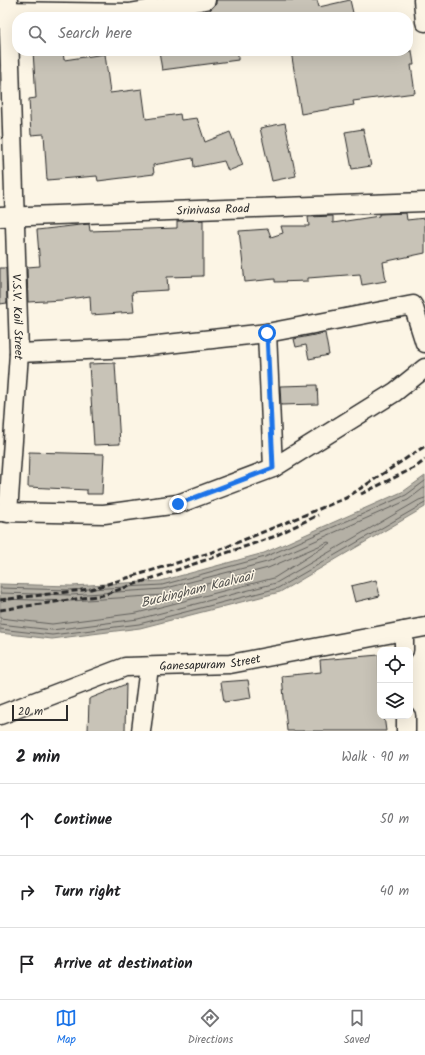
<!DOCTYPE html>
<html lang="en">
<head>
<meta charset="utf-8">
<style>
  :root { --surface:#fff; --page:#f2f2f2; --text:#202124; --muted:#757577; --line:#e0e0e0; --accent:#1a73e8 }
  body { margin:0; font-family:Kalam,sans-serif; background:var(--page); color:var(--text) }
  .controls { position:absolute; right:12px; bottom:12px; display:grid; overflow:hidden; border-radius:8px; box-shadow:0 4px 16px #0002 }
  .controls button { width:36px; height:36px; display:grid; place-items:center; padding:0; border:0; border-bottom:1px solid var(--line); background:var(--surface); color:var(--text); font:20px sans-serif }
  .scale { position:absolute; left:12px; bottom:10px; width:56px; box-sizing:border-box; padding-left:4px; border:2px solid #2b2b2b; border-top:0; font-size:11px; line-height:14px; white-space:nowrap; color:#2b2b2b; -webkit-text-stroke:3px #fcf5e5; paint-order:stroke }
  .stop { position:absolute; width:12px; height:12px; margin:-9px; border:3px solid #1a73e8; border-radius:50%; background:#fff }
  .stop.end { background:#1a73e8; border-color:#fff; box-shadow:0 1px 4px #0008 }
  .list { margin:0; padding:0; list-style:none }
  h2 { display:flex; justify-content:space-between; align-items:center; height:52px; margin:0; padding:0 16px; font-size:17px }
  h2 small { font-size:13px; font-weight:400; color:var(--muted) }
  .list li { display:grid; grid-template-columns:26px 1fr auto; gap:12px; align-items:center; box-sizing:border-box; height:72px; padding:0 16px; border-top:1px solid var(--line) }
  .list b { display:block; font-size:15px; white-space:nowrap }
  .list em { font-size:13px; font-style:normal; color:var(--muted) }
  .icon { flex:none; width:22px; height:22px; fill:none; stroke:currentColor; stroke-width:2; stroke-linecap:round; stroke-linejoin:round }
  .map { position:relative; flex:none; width:425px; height:731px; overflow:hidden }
  .search { position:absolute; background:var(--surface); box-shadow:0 4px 16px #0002; left:12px; right:12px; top:12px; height:44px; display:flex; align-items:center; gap:10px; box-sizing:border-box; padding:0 14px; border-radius:16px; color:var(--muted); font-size:15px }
  .sheet { height:268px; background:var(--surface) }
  nav { display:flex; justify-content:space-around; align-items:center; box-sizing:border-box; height:56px; border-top:1px solid var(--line); background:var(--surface); font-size:11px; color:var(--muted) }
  nav a { display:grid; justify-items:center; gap:2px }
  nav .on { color:var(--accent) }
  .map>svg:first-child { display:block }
  .water { fill:#b4b0a5; stroke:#7d7b74 }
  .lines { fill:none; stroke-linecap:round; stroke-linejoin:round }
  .shore { stroke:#62605c; stroke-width:1 }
  .building { fill:#c8c3b7; stroke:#2b2b2b }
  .minor-casing { stroke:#2b2b2b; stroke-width:21 }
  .minor { stroke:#fcf5e5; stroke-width:18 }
  .rail { stroke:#2b2b2b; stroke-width:3; stroke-dasharray:6 3; stroke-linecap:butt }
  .route { stroke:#1a73e8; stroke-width:5 }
  .labels { text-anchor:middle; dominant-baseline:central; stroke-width:3; stroke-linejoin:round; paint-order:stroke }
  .street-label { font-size:12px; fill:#2b2b2b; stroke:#fcf5e5 }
  .water-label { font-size:13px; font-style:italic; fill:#545350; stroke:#fcf5e5 }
</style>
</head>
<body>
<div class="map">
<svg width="425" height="731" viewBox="0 0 425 731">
  <rect width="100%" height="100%" fill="#fcf5e5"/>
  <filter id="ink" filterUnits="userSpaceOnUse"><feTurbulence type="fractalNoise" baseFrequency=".025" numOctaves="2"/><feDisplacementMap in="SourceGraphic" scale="8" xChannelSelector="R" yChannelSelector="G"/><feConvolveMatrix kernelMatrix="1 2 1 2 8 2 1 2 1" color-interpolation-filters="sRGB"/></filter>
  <g filter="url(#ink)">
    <!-- water -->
    <polygon class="water" points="425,476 425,507 280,592 140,628 52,639 0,633 0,584 71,586 161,581 264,553 404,491"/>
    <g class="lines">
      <!-- shore -->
      <g class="shore">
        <polyline points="0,588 71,590 162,585 265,557 406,495 425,481"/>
        <polyline points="0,593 71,595 163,589 267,562 408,500 425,487"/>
        <polyline points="0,599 71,601 164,595 268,568 328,542 330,543 274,578 137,613 52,624 0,618"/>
        <polyline points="0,624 52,630 138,619 276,583 419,500 425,498"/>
        <polyline points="0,629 52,635 139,624 278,588 425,503"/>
      </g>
    </g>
    <!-- building -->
    <g class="building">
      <polygon points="216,0 317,0 319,7 350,0 354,17 212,17 210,9 216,4"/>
      <polygon points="33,51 63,51 64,60 105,54 110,93 142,89 146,119 180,114 181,120 197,118 205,142 230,132 243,165 228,171 224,161 194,167 193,158 153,165 154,174 98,181 97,176 47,180 44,134 31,135 29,99 36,98"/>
      <polygon points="159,51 238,51 238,60 162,70"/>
      <polygon points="291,51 412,51 414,65 411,65 415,93 353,101 354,105 301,114"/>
      <polygon points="285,123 296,176 272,181 260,128"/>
      <polygon points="363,129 371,166 352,169 345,132"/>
      <polygon points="406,213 407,220 425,218 425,253 383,262 386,281 362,285 360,274 308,278 308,281 275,282 275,279 245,282 239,231 268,229 271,237 283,233 281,226 309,226 308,217 333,216 333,223 379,216 379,214"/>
      <polygon points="203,220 203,276 167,277 168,290 132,292 134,312 91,315 90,296 62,300 28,302 27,267 40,266 37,230 89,224 90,231 177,228 177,221"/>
      <polygon points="0,268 6,268 7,303 0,304"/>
      <polygon points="325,333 329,355 309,359 306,345 296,347 294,339"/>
      <polygon points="115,363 120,444 94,445 89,364"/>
      <polygon points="317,385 318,404 281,405 280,386"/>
      <polygon points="29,452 104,454 102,494 87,494 87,490 28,487"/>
      <polygon points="376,580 380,596 355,602 351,586"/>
      <polygon points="379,655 380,716 384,716 386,731 287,731 282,676 321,672 320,660"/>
      <polygon points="248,680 251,698 224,702 221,682"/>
      <polygon points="126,684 125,731 88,731 89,699"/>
    </g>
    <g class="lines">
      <defs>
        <g id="minor">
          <path id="s1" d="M8 0 19 353 8 513"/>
          <polyline points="423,0 425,22"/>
          <polyline points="0,11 129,13 206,0"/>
          <path id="s2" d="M0 217 425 202"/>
          <polyline points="267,333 273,468"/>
          <polyline points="19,353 131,348 267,333 413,305 425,343"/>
          <polyline points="0,512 104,514 178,504 273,468 395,392 425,368"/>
          <polyline points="404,631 404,650"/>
          <path id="s3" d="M0 715 125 667 230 664 425 627"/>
          <polyline points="406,716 406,731"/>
          <polyline points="141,731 149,667"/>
        </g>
      </defs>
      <!-- minor casing -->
      <use href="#minor" class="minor-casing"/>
      <!-- minor -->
      <use href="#minor" class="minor"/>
      <!-- rail -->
      <g class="rail">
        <polyline points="361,494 416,467 425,460"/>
        <polyline points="0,600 91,589 219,550 346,498 425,446"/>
        <polyline points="0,610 103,595 273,537 318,515"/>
      </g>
    </g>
  </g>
  <g class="lines" filter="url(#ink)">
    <!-- route -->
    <polyline class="route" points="178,504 273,468 267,333"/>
  </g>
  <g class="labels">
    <!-- street labels -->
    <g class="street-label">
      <text stroke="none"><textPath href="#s2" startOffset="213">Srinivasa Road</textPath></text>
      <text stroke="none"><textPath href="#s1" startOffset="317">V.S.V. Koil Street</textPath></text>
      <text stroke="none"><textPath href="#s3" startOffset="219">Ganesapuram Street</textPath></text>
    </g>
    <!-- water labels -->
    <g class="water-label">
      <text transform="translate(197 590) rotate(-14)">Buckingham Kaalvaai</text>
    </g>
  </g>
</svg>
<div class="controls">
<button><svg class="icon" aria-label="locate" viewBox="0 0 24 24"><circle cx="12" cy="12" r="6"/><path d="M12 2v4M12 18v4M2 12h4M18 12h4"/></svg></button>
<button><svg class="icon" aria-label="layers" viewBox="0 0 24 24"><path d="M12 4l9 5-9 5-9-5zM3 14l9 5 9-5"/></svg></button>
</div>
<div class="scale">20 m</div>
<div class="stop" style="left:267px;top:333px"></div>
<div class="stop end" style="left:178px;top:504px"></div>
<div class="search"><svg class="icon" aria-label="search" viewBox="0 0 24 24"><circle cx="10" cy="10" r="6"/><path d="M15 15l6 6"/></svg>Search here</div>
</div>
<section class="sheet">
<h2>2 min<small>Walk · 90 m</small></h2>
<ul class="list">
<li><svg class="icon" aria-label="ahead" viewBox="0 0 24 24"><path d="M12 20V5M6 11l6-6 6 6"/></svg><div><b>Continue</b></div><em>50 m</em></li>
<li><svg class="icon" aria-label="right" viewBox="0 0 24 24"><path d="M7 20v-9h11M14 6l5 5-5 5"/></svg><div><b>Turn right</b></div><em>40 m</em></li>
<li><svg class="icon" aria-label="arrive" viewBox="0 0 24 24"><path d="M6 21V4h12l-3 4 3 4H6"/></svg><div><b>Arrive at destination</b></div></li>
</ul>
</section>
<nav>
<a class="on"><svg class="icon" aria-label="map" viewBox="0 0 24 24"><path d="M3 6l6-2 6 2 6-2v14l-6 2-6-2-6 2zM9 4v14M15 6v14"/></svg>Map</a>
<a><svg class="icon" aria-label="directions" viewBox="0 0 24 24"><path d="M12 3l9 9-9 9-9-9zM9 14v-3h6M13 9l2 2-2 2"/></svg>Directions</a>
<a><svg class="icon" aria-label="saved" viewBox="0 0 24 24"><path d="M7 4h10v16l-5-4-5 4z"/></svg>Saved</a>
</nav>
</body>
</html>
